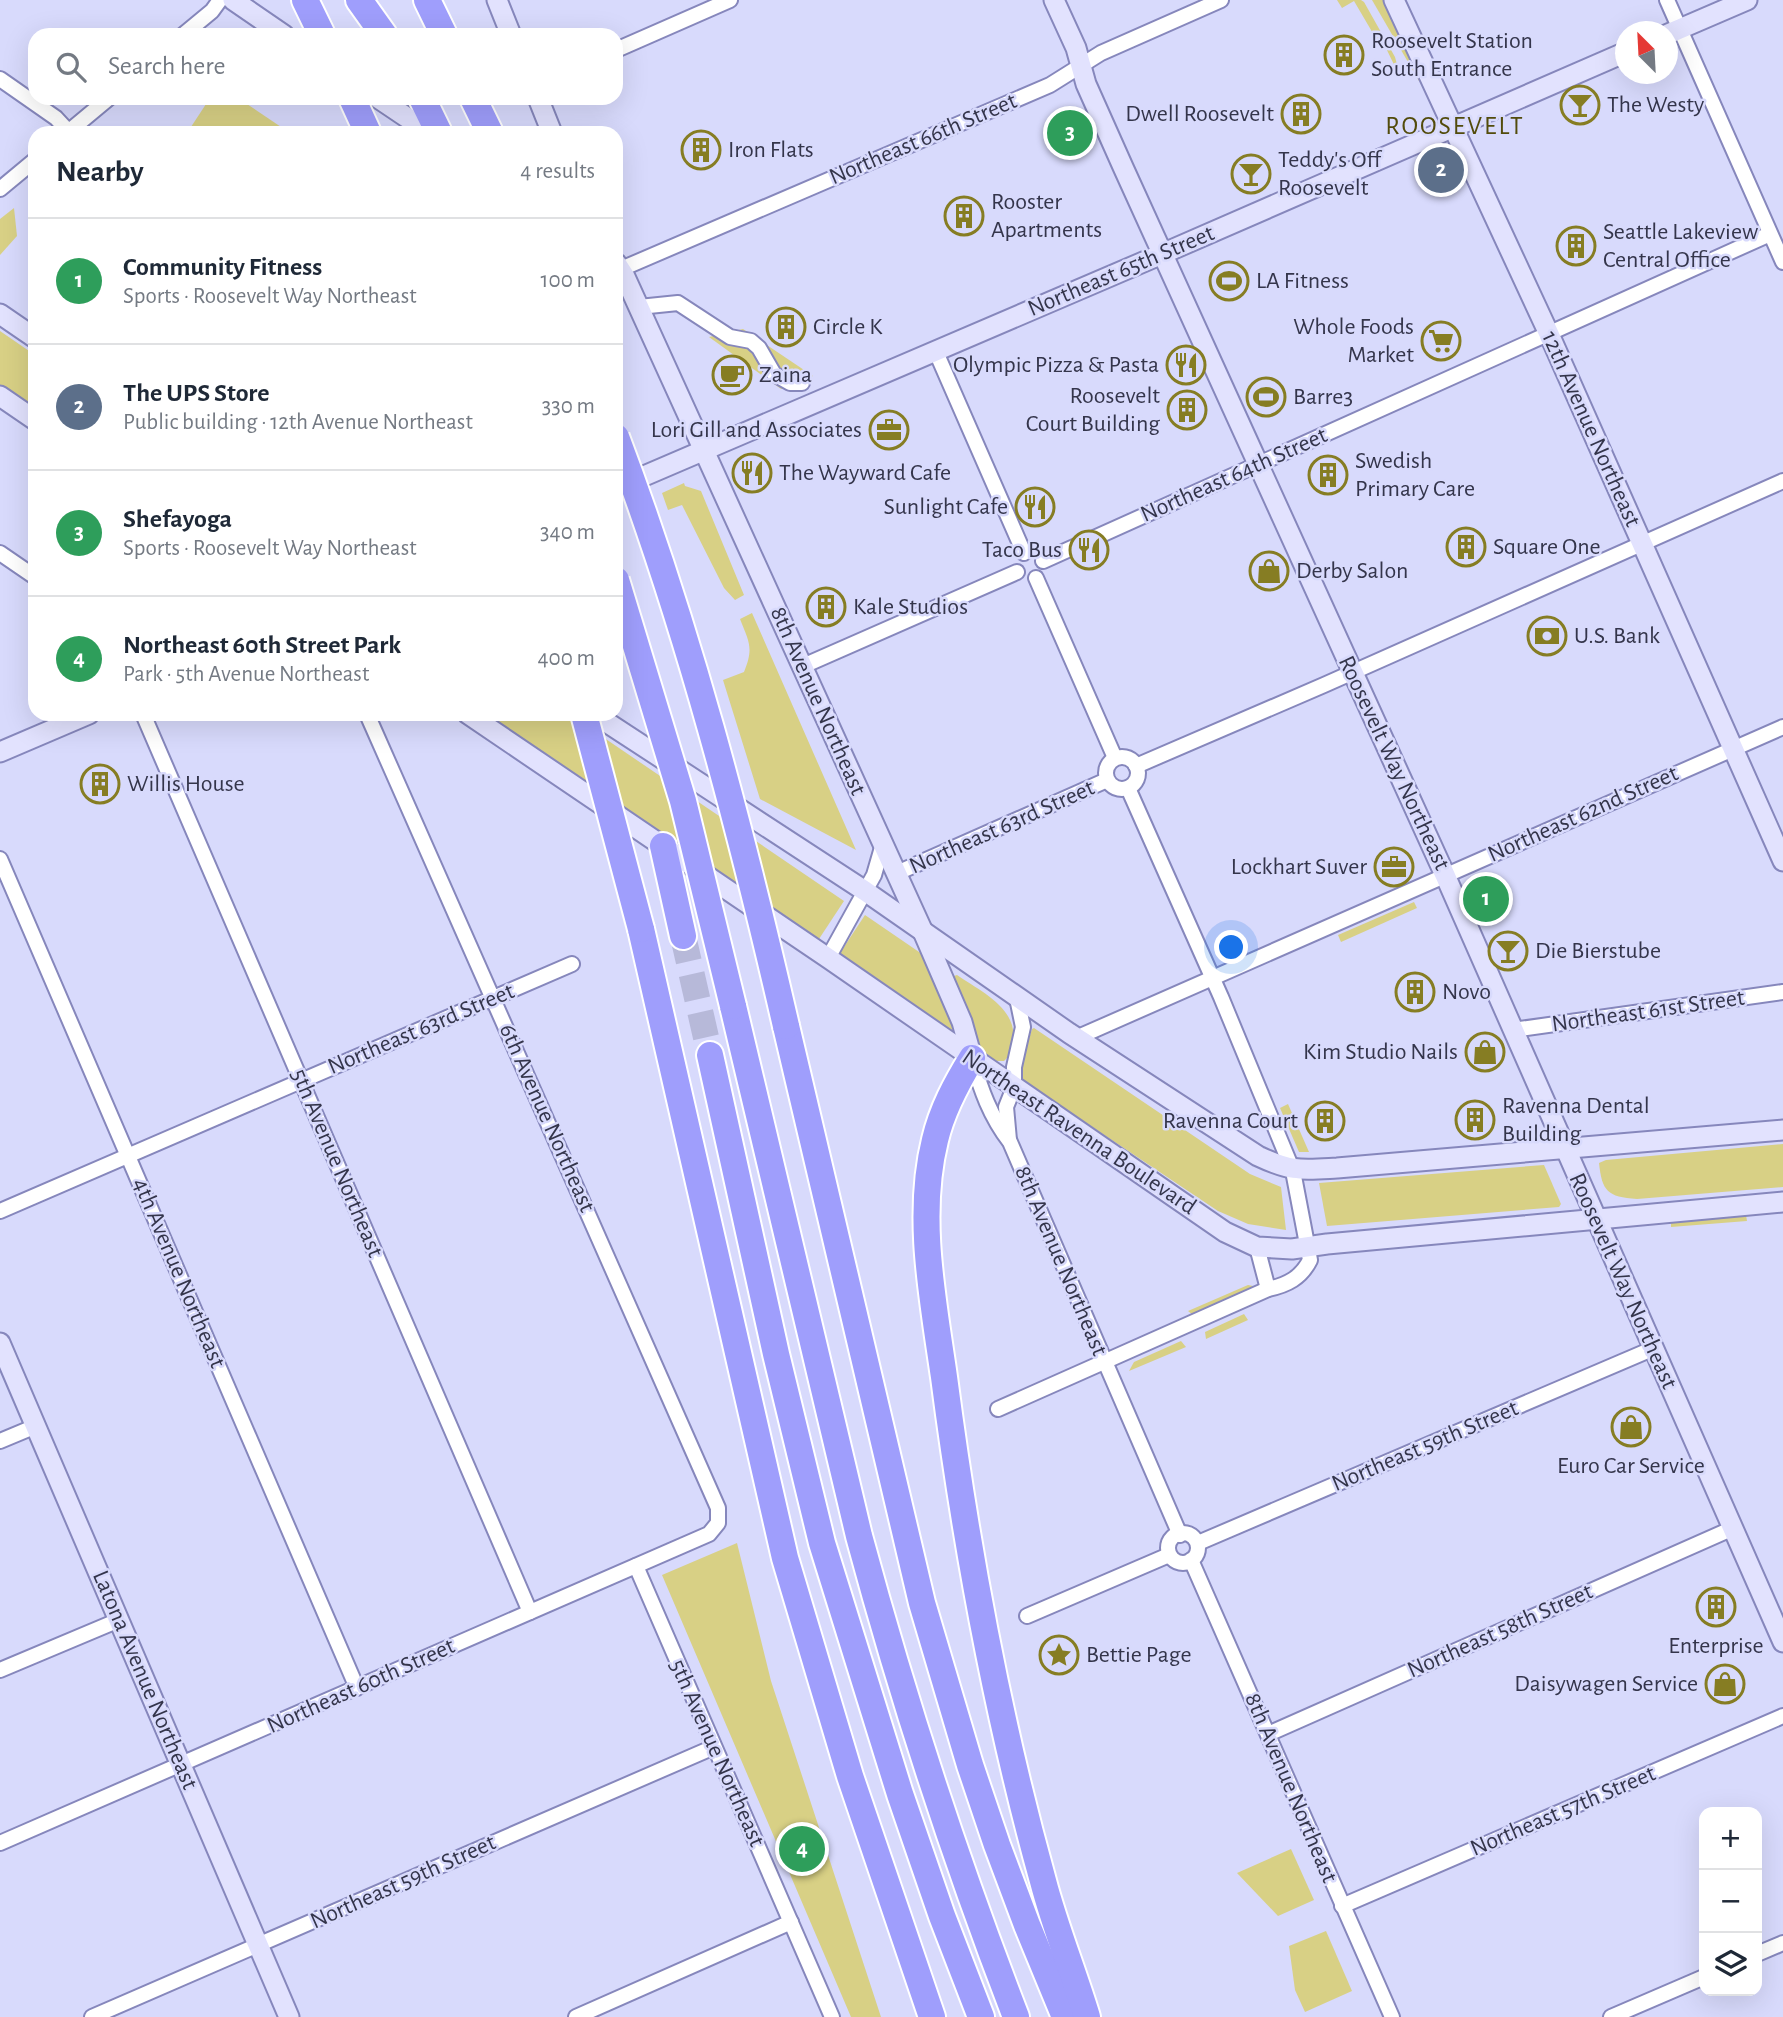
<!DOCTYPE html>
<html lang="en">
<head>
<meta charset="utf-8">
<style>
  :root { --surface:#fff; --page:#f6f6f7; --text:#1f2937; --muted:#747a83; --line:#e0e1e3; --accent:#db2777 }
  body { margin:0; font-family:"Alegreya Sans",sans-serif; background:var(--page); color:var(--text) }
  .controls { position:absolute; right:21px; bottom:21px; display:grid; overflow:hidden; border-radius:14px; box-shadow:0 7px 28px #0002 }
  .controls button { width:63px; height:63px; display:grid; place-items:center; padding:0; border:0; border-bottom:2px solid var(--line); background:var(--surface); color:var(--text); font:35px sans-serif }
  .compass { position:absolute; left:1615px; top:21px; width:63px; height:63px; border-radius:50%; background:var(--surface); box-shadow:0 7px 28px #0002; rotate:336deg }
  .you { position:absolute; left:1232px; top:948px; width:24px; height:24px; margin:-18px; border:5px solid #fff; border-radius:50%; background:#1a73e8; box-shadow:0 0 0 10px #1a73e833 }
  .badge { display:grid; place-items:center; width:46px; height:46px; border-radius:50%; background:var(--accent); color:#fff; font-size:23px; font-weight:700 }
  .pin { position:absolute; translate:-50% -50%; border:4px solid #fff; box-shadow:0 2px 7px #0006 }
  .list { margin:0; padding:0; list-style:none }
  h2 { display:flex; justify-content:space-between; align-items:center; height:91px; margin:0; padding:0 28px; font-size:30px }
  h2 small { font-size:23px; font-weight:400; color:var(--muted) }
  .list li { display:grid; grid-template-columns:46px 1fr auto; gap:21px; align-items:center; box-sizing:border-box; height:126px; padding:0 28px; border-top:2px solid var(--line) }
  .list b { display:block; font-size:26px; white-space:nowrap }
  .list p { margin:0; font-size:23px; white-space:nowrap; color:var(--muted) }
  .list em { font-size:23px; font-style:normal; color:var(--muted) }
  .icon { flex:none; width:38px; height:38px; fill:none; stroke:currentColor; stroke-width:2; stroke-linecap:round; stroke-linejoin:round }
  .map { position:relative; flex:none; width:1783px; height:2017px; overflow:hidden }
  .search { position:absolute; background:var(--surface); box-shadow:0 7px 28px #0002; left:28px; top:28px; width:595px; height:77px; display:flex; align-items:center; gap:18px; box-sizing:border-box; padding:0 24px; border-radius:21px; color:var(--muted); font-size:26px }
  .panel { position:absolute; background:var(--surface); box-shadow:0 7px 28px #0002; left:28px; top:126px; width:595px; height:595px; border-radius:21px }
  .map>svg:first-child { display:block }
  .green { fill:#d8d085 }
  .lines { fill:none; stroke-linecap:round; stroke-linejoin:round }
  .highway-tunnel { stroke:#b7b9d9; stroke-width:26; stroke-dasharray:26 13; stroke-linecap:butt }
  .street-casing { stroke:#8687bc; stroke-width:18 }
  .secondary-casing { stroke:#8687bc; stroke-width:23 }
  .highway-casing { stroke:#fff; stroke-width:30 }
  .street { stroke:#fff; stroke-width:14 }
  .secondary { stroke:#e2e2fe; stroke-width:19 }
  .highway { stroke:#9f9efc; stroke-width:26 }
  .highway-bridge-casing { stroke:#fff; stroke-width:30; stroke-linecap:butt }
  .highway-bridge { stroke:#9f9efc; stroke-width:26 }
  .labels { text-anchor:middle; dominant-baseline:central; stroke-width:5; stroke-linejoin:round; paint-order:stroke }
  .poi-label { font-size:24px; fill:#34354b; stroke:#d8dafc; text-anchor:start }
  .street-label { font-size:24px; fill:#34354b; stroke:#d8dafc }
  .neighbourhood-label { font-size:26px; letter-spacing:2px; fill:#524b0b; stroke:#d8dafc }
</style>
</head>
<body>
<div class="map">
<svg width="1783" height="2017" viewBox="0 0 1783 2017">
  <rect width="100%" height="100%" fill="#d8dafc"/>
  <!-- green -->
  <g class="green">
    <polygon points="1337,0 1361,0 1364,2 1395,57 1399,72 1398,73 1385,46 1381,47 1354,1 1342,8"/>
    <polygon points="1372,0 1384,0 1421,80 1419,81"/>
    <polygon points="210,98 238,98 290,133 187,133"/>
    <polygon points="14,208 17,236 0,255 0,219"/>
    <polygon points="743,329 813,376 781,389 709,337"/>
    <polygon points="0,331 35,355 35,415 0,391"/>
    <polygon points="684,483 685,486 701,491 744,595 735,600 724,588 682,505 668,510 662,493"/>
    <path d="M752 613 856 850 760 799 723 680 744 672C754 648 749 642 740 619Z"/>
    <polygon points="479,714 569,714 844,901 817,942"/>
    <polygon points="1414,902 1417,908 1341,942 1338,935"/>
    <polygon points="865,915 922,954 953,1019 954,1027 952,1030 949,1031 838,956"/>
    <path d="M957 975C980 991 1018 1008 1013 1041 1012 1049 1010 1056 1004 1061H995L975 1047 974 1024 954 979V976Z"/>
    <polygon points="1034,1028 1250,1174 1281,1187 1286,1230 1248,1224 1218,1211 1022,1080 1019,1071 1032,1029"/>
    <polygon points="1288,1104 1309,1152 1299,1152 1280,1108"/>
    <path d="M1783 1144V1187L1637 1199C1607 1197 1602 1191 1599 1163L1606 1160Z"/>
    <polygon points="1544,1165 1561,1204 1559,1207 1327,1226 1319,1183"/>
    <polygon points="1746,1215 1747,1221 1671,1227 1671,1222"/>
    <polygon points="1248,1285 1253,1286 1245,1293 1193,1315 1188,1311"/>
    <polygon points="1244,1314 1248,1320 1206,1339 1205,1332"/>
    <polygon points="1181,1341 1186,1347 1129,1371 1134,1362"/>
    <polygon points="737,1543 771,1681 881,2017 851,2017 662,1575"/>
    <polygon points="1291,1849 1314,1900 1278,1916 1237,1873"/>
    <polygon points="1326,1931 1352,1991 1305,2012 1295,1990 1289,1946"/>
  </g>
  <g class="lines">
    <!-- highway-tunnel -->
    <polyline class="highway-tunnel" points="683,936 710,1055"/>
    <defs>
      <g id="street">
        <polyline points="1667,0 1783,262"/>
        <polyline points="183,35 212,11 220,0"/>
        <polyline points="616,50 730,0"/>
        <polyline points="0,79 56,118 69,132"/>
        <polyline points="67,133 109,98"/>
        <polyline points="0,189 35,160"/>
        <polyline points="621,269 1050,85 1101,53 1221,0"/>
        <polyline points="639,307 678,303 730,337 751,341 759,348 774,374 790,383 802,383"/>
        <polyline points="936,352 1024,553"/>
        <polyline points="0,553 35,577"/>
        <polyline points="1043,561 1770,234"/>
        <polyline points="1036,578 1115,758"/>
        <polyline points="803,666 1017,572"/>
        <polyline points="143,714 530,1612"/>
        <circle cx="1122" cy="773" r="16"/>
        <polyline points="1136,766 1324,685 1783,481"/>
        <polyline points="0,859 357,1688"/>
        <polyline points="897,873 1107,780"/>
        <polyline points="828,958 874,875 883,844"/>
        <polyline points="1513,1030 1783,992"/>
        <polyline points="1076,1038 1783,727"/>
        <path d="M972 1059C981 1090 990 1116 1010 1142L1180 1535"/>
        <polyline points="1009,1140 1006,1107 1014,1087 1014,1067 1023,1027 1017,998"/>
        <polyline points="0,1211 572,964"/>
        <polyline points="1257,1247 1268,1289"/>
        <path d="M998 1409 1268 1289C1287 1285 1301 1278 1310 1260L1293 1171 1221 997 1128 788"/>
        <polyline points="0,1441 36,1426"/>
        <circle cx="1183" cy="1548" r="15"/>
        <polyline points="1198,1543 1652,1349"/>
        <polyline points="1191,1560 1392,2017"/>
        <polyline points="636,1566 832,2017"/>
        <polyline points="1027,1616 1169,1555"/>
        <polyline points="0,1670 119,1620"/>
        <polyline points="1268,1734 1731,1529"/>
        <polyline points="0,1843 709,1534 718,1523 718,1508 367,714"/>
        <polyline points="1342,1906 1783,1716"/>
        <polyline points="1757,1954 1783,1943"/>
        <polyline points="92,2017 714,1747"/>
        <polyline points="576,2017 791,1922"/>
        <polyline points="1611,2017 1704,1977"/>
      </g>
      <g id="secondary">
        <polyline points="233,0 284,35"/>
        <polyline points="497,0 511,35"/>
        <polyline points="1054,0 1076,48 1086,84 1123,167 1445,875 1783,1642"/>
        <polyline points="1394,0 1549,334 1783,861"/>
        <polyline points="1668,34 1747,0"/>
        <polyline points="378,98 430,133"/>
        <polyline points="538,98 552,133"/>
        <polyline points="616,263 625,277 924,934 962,1022 972,1058"/>
        <polyline points="0,314 35,338"/>
        <polyline points="0,396 35,420"/>
        <polyline points="616,488 1162,254 1626,52"/>
        <polyline points="468,714 828,958 1225,1232 1257,1247 1292,1249 1327,1244 1783,1202"/>
        <path d="M594 714 865 891 1069 1033 1258 1156C1292 1172 1301 1170 1337 1168L1783 1130"/>
        <polyline points="0,752 89,714"/>
        <polyline points="0,1343 289,2017"/>
      </g>
      <g id="highway">
        <polyline points="305,0 322,35"/>
        <polyline points="359,0 384,35"/>
        <polyline points="427,0 444,35"/>
        <polyline points="352,98 368,133"/>
        <polyline points="422,98 439,133"/>
        <polyline points="473,98 490,133"/>
        <polyline points="663,846 683,936"/>
        <polyline points="641,929 785,1558 850,1776 932,2017"/>
        <path d="M733 1006 859 1536C903 1699 955 1859 1016 2017"/>
        <polyline points="786,1026 922,1603 970,1765 997,1845 1027,1925 1065,2017"/>
        <polyline points="710,1055 776,1354 822,1543 900,1794 942,1916 981,2017"/>
        <path d="M972 1058C956 1084 942 1110 935 1140 916 1216 933 1300 944 1377 966 1546 997 1716 1043 1881 1055 1927 1073 1971 1087 2017"/>
      </g>
    </defs>
    <!-- street casing -->
    <use href="#street" class="street-casing"/>
    <!-- secondary casing -->
    <use href="#secondary" class="secondary-casing"/>
    <!-- highway casing -->
    <use href="#highway" class="highway-casing"/>
    <!-- street -->
    <use href="#street" class="street"/>
    <!-- secondary -->
    <use href="#secondary" class="secondary"/>
    <!-- highway -->
    <use href="#highway" class="highway"/>
    <defs>
      <g id="highway-bridge">
        <path d="M616 437C688 628 740 826 786 1026"/>
        <polyline points="616,580 683,801 733,1006"/>
        <polyline points="584,714 641,929"/>
      </g>
    </defs>
    <!-- highway-bridge casing -->
    <use href="#highway-bridge" class="highway-bridge-casing"/>
    <!-- highway-bridge -->
    <use href="#highway-bridge" class="highway-bridge"/>
  </g>
  <!-- icons -->
  <defs>
    <symbol id="building-ring" viewBox="-11 -11 22 22"><circle r="9.5" fill="#d8dafc" stroke="#867d23" stroke-width="1.5"/><path d="M-4-6H4V6H1V3H-1V6H-4ZM-2.5-4.3h1.7v1.8h-1.7ZM.8-4.3h1.7v1.8H.8ZM-2.5-1h1.7V.8h-1.7ZM.8-1h1.7V.8H.8Z" fill="#867d23"/></symbol>
    <symbol id="bar-ring" viewBox="-11 -11 22 22"><circle r="9.5" fill="#d8dafc" stroke="#867d23" stroke-width="1.5"/><path d="M-6-5H6L.8 .8V4.5H3.5V6h-7V4.5H-.8V.8Z" fill="#867d23"/></symbol>
    <symbol id="stadium-ring" viewBox="-11 -11 22 22"><circle r="9.5" fill="#d8dafc" stroke="#867d23" stroke-width="1.5"/><path d="M0-5a6.5 5 0 1 0 0 10a6.5 5 0 1 0 0-10ZM-3.5-1.8h7v3.6h-7Z" fill="#867d23"/></symbol>
    <symbol id="supermarket-ring" viewBox="-11 -11 22 22"><circle r="9.5" fill="#d8dafc" stroke="#867d23" stroke-width="1.5"/><path d="M-6-5.5h2.5l.6 2H6L4.5 2H-2.5L-4.4-4H-6ZM-1.5 3.2a1.3 1.3 0 1 0 .1 0ZM3 3.2a1.3 1.3 0 1 0 .1 0Z" fill="#867d23"/></symbol>
    <symbol id="restaurant-ring" viewBox="-11 -11 22 22"><circle r="9.5" fill="#d8dafc" stroke="#867d23" stroke-width="1.5"/><path d="M-5-6h1v4h1v-4h1v4h1v-4h1v5L-1.5 .5V6h-2V.5L-5-1ZM5-6V6H3V1.5H1.5Q1.5-4 5-6Z" fill="#867d23"/></symbol>
    <symbol id="cafe-ring" viewBox="-11 -11 22 22"><circle r="9.5" fill="#d8dafc" stroke="#867d23" stroke-width="1.5"/><path d="M-5.5-4.5H6V0H3Q3 3.5 0 3.5H-2.5Q-5.5 3.5-5.5 0ZM3-3.2v2h1.7v-2ZM-6 4.5H4V6H-6Z" fill="#867d23"/></symbol>
    <symbol id="office-ring" viewBox="-11 -11 22 22"><circle r="9.5" fill="#d8dafc" stroke="#867d23" stroke-width="1.5"/><path d="M-6-3h4V-5.5h4V-3h4V5H-6ZM-1-4.5V-3h2v-1.5ZM-6 0V1H6V0Z" fill="#867d23"/></symbol>
    <symbol id="shop-ring" viewBox="-11 -11 22 22"><circle r="9.5" fill="#d8dafc" stroke="#867d23" stroke-width="1.5"/><path d="M-5-2.5h2.3a2.7 3.5 0 0 1 5.4 0H5L5.5 6h-11ZM-1.5-2.5h3a1.5 2.3 0 0 0-3 0Z" fill="#867d23"/></symbol>
    <symbol id="bank-ring" viewBox="-11 -11 22 22"><circle r="9.5" fill="#d8dafc" stroke="#867d23" stroke-width="1.5"/><path d="M-6-4H6V4H-6ZM0-2.3a2.3 2.3 0 1 0 0 4.6a2.3 2.3 0 1 0 0-4.6Z" fill="#867d23"/></symbol>
    <symbol id="sight-ring" viewBox="-11 -11 22 22"><circle r="9.5" fill="#d8dafc" stroke="#867d23" stroke-width="1.5"/><path d="M0-6L1.8-2.2L6-1.7L2.9 1.2L3.7 5.4L0 3.3L-3.7 5.4L-2.9 1.2L-6-1.7L-1.8-2.2Z" fill="#867d23"/></symbol>
  </defs>
  <g fill-rule="evenodd">
    <use href="#building-ring" x="1322" y="33" width="44" height="44"/>
    <use href="#bar-ring" x="1558" y="83" width="44" height="44"/>
    <use href="#building-ring" x="1279" y="92" width="44" height="44"/>
    <use href="#building-ring" x="679" y="128" width="44" height="44"/>
    <use href="#bar-ring" x="1229" y="152" width="44" height="44"/>
    <use href="#building-ring" x="942" y="194" width="44" height="44"/>
    <use href="#building-ring" x="1554" y="224" width="44" height="44"/>
    <use href="#stadium-ring" x="1207" y="259" width="44" height="44"/>
    <use href="#building-ring" x="764" y="305" width="44" height="44"/>
    <use href="#supermarket-ring" x="1419" y="319" width="44" height="44"/>
    <use href="#restaurant-ring" x="1164" y="343" width="44" height="44"/>
    <use href="#cafe-ring" x="710" y="353" width="44" height="44"/>
    <use href="#stadium-ring" x="1244" y="375" width="44" height="44"/>
    <use href="#building-ring" x="1165" y="388" width="44" height="44"/>
    <use href="#office-ring" x="867" y="408" width="44" height="44"/>
    <use href="#restaurant-ring" x="730" y="451" width="44" height="44"/>
    <use href="#building-ring" x="1306" y="453" width="44" height="44"/>
    <use href="#restaurant-ring" x="1013" y="485" width="44" height="44"/>
    <use href="#building-ring" x="1444" y="525" width="44" height="44"/>
    <use href="#restaurant-ring" x="1067" y="528" width="44" height="44"/>
    <use href="#shop-ring" x="1247" y="549" width="44" height="44"/>
    <use href="#building-ring" x="804" y="585" width="44" height="44"/>
    <use href="#bank-ring" x="1525" y="614" width="44" height="44"/>
    <use href="#building-ring" x="78" y="762" width="44" height="44"/>
    <use href="#office-ring" x="1372" y="845" width="44" height="44"/>
    <use href="#bar-ring" x="1486" y="929" width="44" height="44"/>
    <use href="#building-ring" x="1393" y="970" width="44" height="44"/>
    <use href="#shop-ring" x="1463" y="1030" width="44" height="44"/>
    <use href="#building-ring" x="1453" y="1098" width="44" height="44"/>
    <use href="#building-ring" x="1303" y="1099" width="44" height="44"/>
    <use href="#shop-ring" x="1609" y="1405" width="44" height="44"/>
    <use href="#building-ring" x="1694" y="1585" width="44" height="44"/>
    <use href="#sight-ring" x="1037" y="1633" width="44" height="44"/>
    <use href="#shop-ring" x="1703" y="1662" width="44" height="44"/>
  </g>
  <g class="labels">
    <!-- poi labels -->
    <g class="poi-label">
      <text x="1371" y="41">Roosevelt Station<tspan x="1371" dy="28">South Entrance</tspan></text>
      <text x="1607" y="105">The Westy</text>
      <text x="1274" y="114" text-anchor="end">Dwell Roosevelt</text>
      <text x="728" y="150">Iron Flats</text>
      <text x="1278" y="160">Teddy's Off<tspan x="1278" dy="28">Roosevelt</tspan></text>
      <text x="991" y="202">Rooster<tspan x="991" dy="28">Apartments</tspan></text>
      <text x="1603" y="232">Seattle Lakeview<tspan x="1603" dy="28">Central Office</tspan></text>
      <text x="1256" y="281">LA Fitness</text>
      <text x="813" y="327">Circle K</text>
      <text x="1414" y="327" text-anchor="end">Whole Foods<tspan x="1414" dy="28">Market</tspan></text>
      <text x="1159" y="365" text-anchor="end">Olympic Pizza &amp; Pasta</text>
      <text x="759" y="375">Zaina</text>
      <text x="1160" y="396" text-anchor="end">Roosevelt<tspan x="1160" dy="28">Court Building</tspan></text>
      <text x="1293" y="397">Barre3</text>
      <text x="862" y="430" text-anchor="end">Lori Gill and Associates</text>
      <text x="1355" y="461">Swedish<tspan x="1355" dy="28">Primary Care</tspan></text>
      <text x="779" y="473">The Wayward Cafe</text>
      <text x="1008" y="507" text-anchor="end">Sunlight Cafe</text>
      <text x="1493" y="547">Square One</text>
      <text x="1062" y="550" text-anchor="end">Taco Bus</text>
      <text x="1296" y="571">Derby Salon</text>
      <text x="853" y="607">Kale Studios</text>
      <text x="1574" y="636">U.S. Bank</text>
      <text x="127" y="784">Willis House</text>
      <text x="1367" y="867" text-anchor="end">Lockhart Suver</text>
      <text x="1535" y="951">Die Bierstube</text>
      <text x="1442" y="992">Novo</text>
      <text x="1458" y="1052" text-anchor="end">Kim Studio Nails</text>
      <text x="1502" y="1106">Ravenna Dental<tspan x="1502" dy="28">Building</tspan></text>
      <text x="1298" y="1121" text-anchor="end">Ravenna Court</text>
      <text x="1631" y="1466" text-anchor="middle">Euro Car Service</text>
      <text x="1716" y="1646" text-anchor="middle">Enterprise</text>
      <text x="1086" y="1655">Bettie Page</text>
      <text x="1698" y="1684" text-anchor="end">Daisywagen Service</text>
    </g>
    <!-- street labels -->
    <g class="street-label">
      <text transform="translate(923 139) rotate(-23)">Northeast 66th Street</text>
      <text transform="translate(1121 271) rotate(-23)">Northeast 65th Street</text>
      <text transform="translate(1591 429) rotate(66)">12th Avenue Northeast</text>
      <text transform="translate(1234 475) rotate(-24)">Northeast 64th Street</text>
      <text transform="translate(818 701) rotate(66)">8th Avenue Northeast</text>
      <text transform="translate(1394 763) rotate(65)">Roosevelt Way Northeast</text>
      <text transform="translate(1583 814) rotate(-24)">Northeast 62nd Street</text>
      <text transform="translate(1002 827) rotate(-24)">Northeast 63rd Street</text>
      <text transform="translate(1648 1011) rotate(-8)">Northeast 61st Street</text>
      <text transform="translate(421 1029) rotate(-23)">Northeast 63rd Street</text>
      <text transform="translate(547 1118) rotate(66)">6th Avenue Northeast</text>
      <text transform="translate(1079 1132) rotate(34)">Northeast Ravenna Boulevard</text>
      <text transform="translate(337 1163) rotate(67)">5th Avenue Northeast</text>
      <text transform="translate(1061 1261) rotate(67)">8th Avenue Northeast</text>
      <text transform="translate(179 1273) rotate(67)">4th Avenue Northeast</text>
      <text transform="translate(1623 1281) rotate(66)">Roosevelt Way Northeast</text>
      <text transform="translate(1425 1446) rotate(-23)">Northeast 59th Street</text>
      <text transform="translate(1500 1631) rotate(-24)">Northeast 58th Street</text>
      <text transform="translate(145 1680) rotate(67)">Latona Avenue Northeast</text>
      <text transform="translate(361 1686) rotate(-24)">Northeast 60th Street</text>
      <text transform="translate(717 1753) rotate(66)">5th Avenue Northeast</text>
      <text transform="translate(1291 1788) rotate(67)">8th Avenue Northeast</text>
      <text transform="translate(1563 1811) rotate(-23)">Northeast 57th Street</text>
      <text transform="translate(403 1882) rotate(-24)">Northeast 59th Street</text>
    </g>
    <!-- neighbourhood labels -->
    <g class="neighbourhood-label">
      <text x="1455" y="126">ROOSEVELT</text>
    </g>
  </g>
</svg>
<div class="controls">
<button>+</button>
<button>−</button>
<button><svg class="icon" aria-label="layers" viewBox="0 0 24 24"><path d="M12 4l9 5-9 5-9-5zM3 14l9 5 9-5"/></svg></button>
</div>
<svg class="compass" viewBox="-18 -18 36 36"><path d="M0-13l5 13h-10z" fill="#e53935"/><path d="M0 13l5-13h-10z" fill="#747a83"/></svg>
<div class="you"></div>
<div class="pin badge" style="left:1486px;top:899px;background:#2e9e5b">1</div>
<div class="pin badge" style="left:1441px;top:170px;background:#5c6f8a">2</div>
<div class="pin badge" style="left:1070px;top:133px;background:#2e9e5b">3</div>
<div class="pin badge" style="left:802px;top:1849px;background:#2e9e5b">4</div>
<div class="search"><svg class="icon" aria-label="search" viewBox="0 0 24 24"><circle cx="10" cy="10" r="6"/><path d="M15 15l6 6"/></svg>Search here</div>
<section class="panel">
<h2>Nearby<small>4 results</small></h2>
<ul class="list">
<li><span class="badge" style="background:#2e9e5b">1</span><div><b>Community Fitness</b><p>Sports · Roosevelt Way Northeast</p></div><em>100 m</em></li>
<li><span class="badge" style="background:#5c6f8a">2</span><div><b>The UPS Store</b><p>Public building · 12th Avenue Northeast</p></div><em>330 m</em></li>
<li><span class="badge" style="background:#2e9e5b">3</span><div><b>Shefayoga</b><p>Sports · Roosevelt Way Northeast</p></div><em>340 m</em></li>
<li><span class="badge" style="background:#2e9e5b">4</span><div><b>Northeast 60th Street Park</b><p>Park · 5th Avenue Northeast</p></div><em>400 m</em></li>
</ul>
</section>
</div>
</body>
</html>
